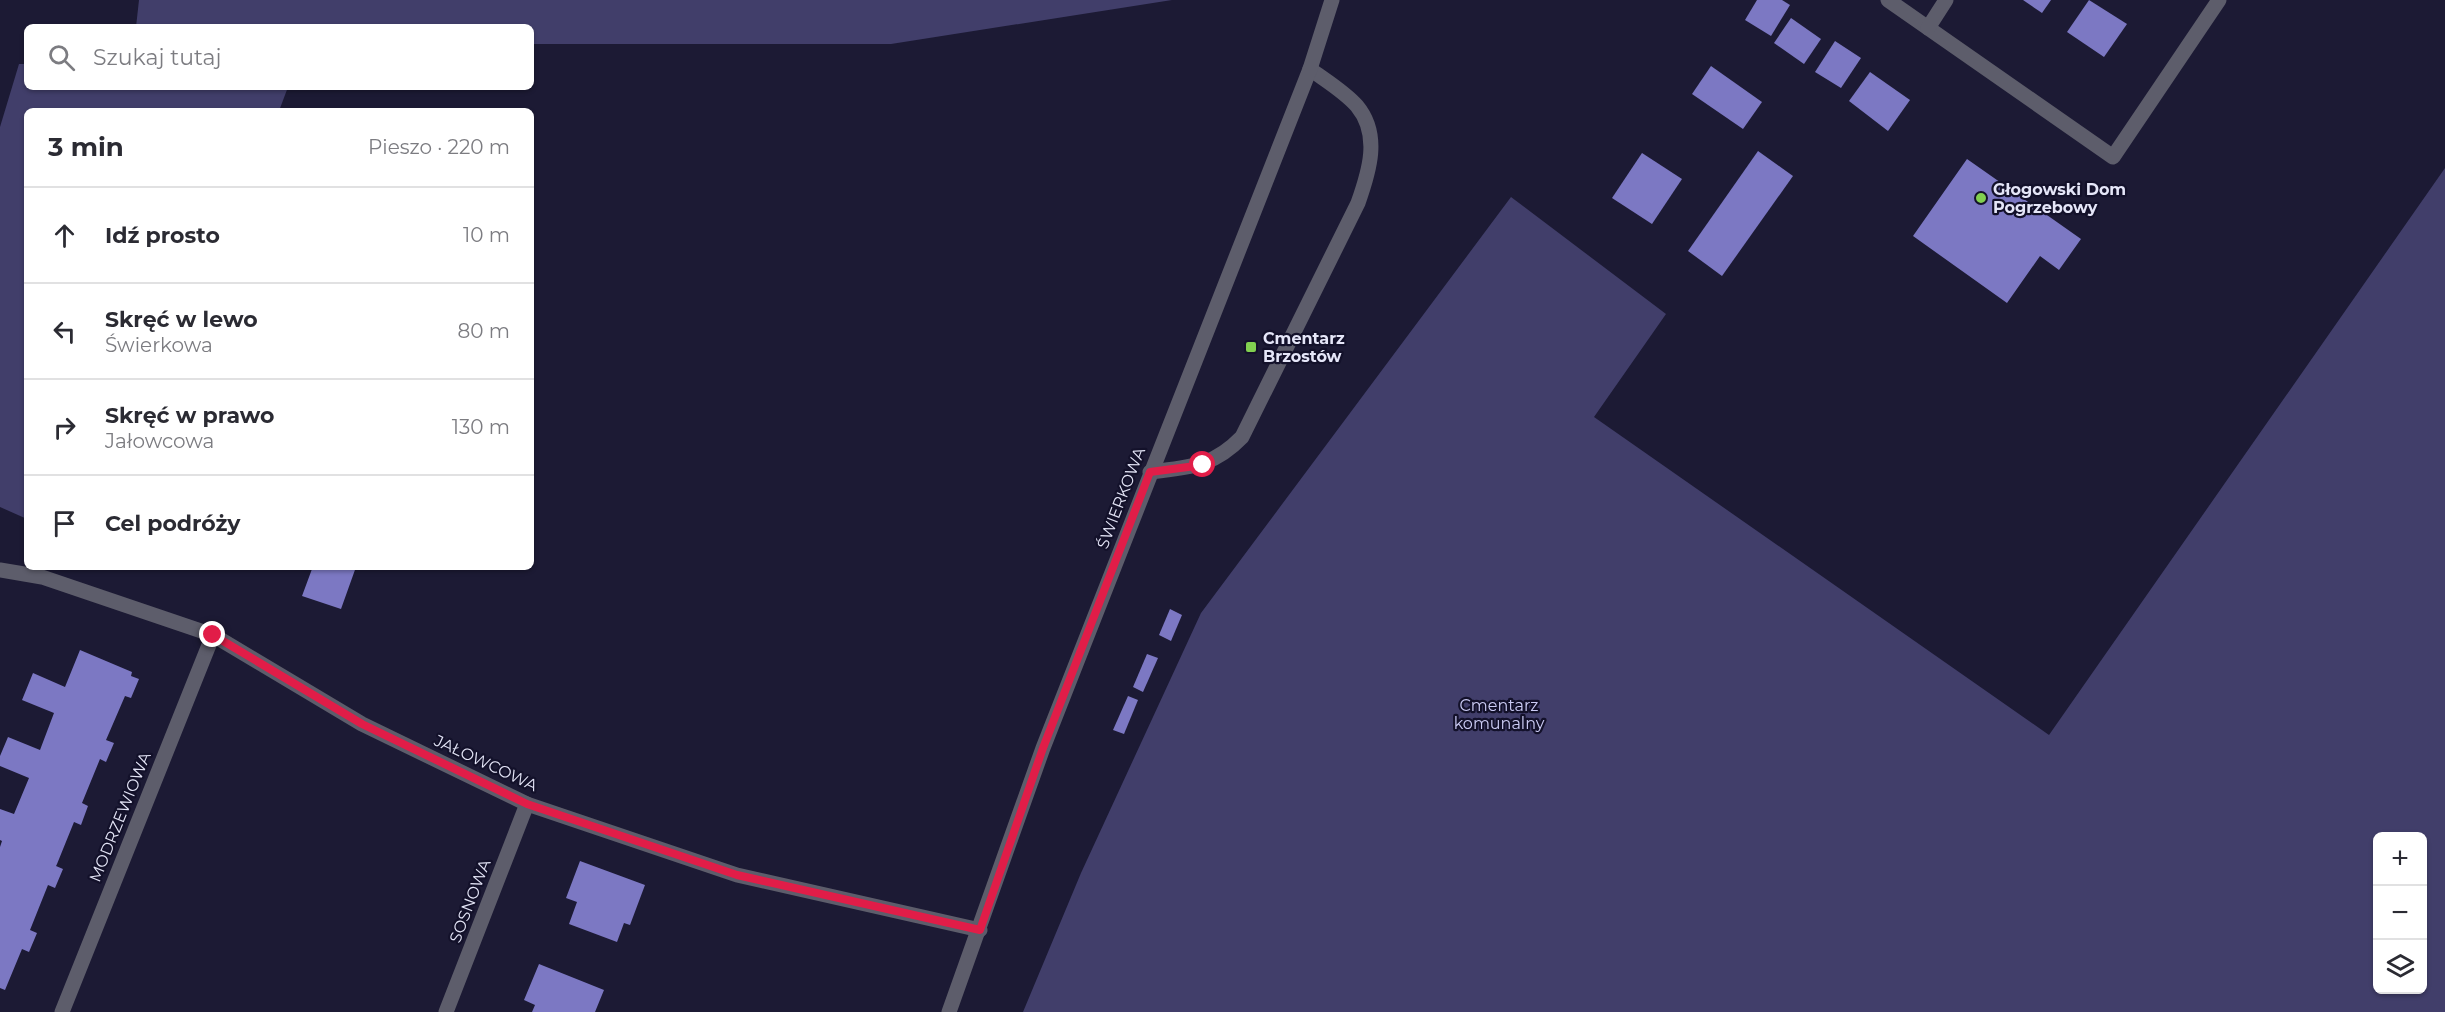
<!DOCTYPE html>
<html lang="pl">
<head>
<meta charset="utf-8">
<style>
  :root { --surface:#fff; --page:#f7f7f7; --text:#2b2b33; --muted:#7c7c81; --line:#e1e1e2 }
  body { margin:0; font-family:Montserrat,sans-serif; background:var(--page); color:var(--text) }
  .controls { position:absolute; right:18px; bottom:18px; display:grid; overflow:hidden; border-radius:9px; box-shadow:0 2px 4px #0004 }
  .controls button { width:54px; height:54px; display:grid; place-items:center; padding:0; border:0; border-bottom:2px solid var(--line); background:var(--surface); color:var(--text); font:30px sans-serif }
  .stop { position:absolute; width:18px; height:18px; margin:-14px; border:4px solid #e11d48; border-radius:50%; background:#fff }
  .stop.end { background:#e11d48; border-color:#fff; box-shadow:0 2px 6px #0008 }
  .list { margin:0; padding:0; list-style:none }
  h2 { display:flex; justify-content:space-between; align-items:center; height:78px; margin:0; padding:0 24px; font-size:26px }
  h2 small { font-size:20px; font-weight:400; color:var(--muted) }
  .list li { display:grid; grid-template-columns:39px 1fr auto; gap:18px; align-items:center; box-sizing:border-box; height:96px; padding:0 24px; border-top:2px solid var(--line) }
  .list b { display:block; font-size:22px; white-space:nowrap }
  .list p { margin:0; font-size:20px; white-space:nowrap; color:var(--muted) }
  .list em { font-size:20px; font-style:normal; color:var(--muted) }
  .icon { flex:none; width:33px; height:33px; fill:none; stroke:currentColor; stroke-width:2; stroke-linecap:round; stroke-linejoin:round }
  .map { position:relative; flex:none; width:2445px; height:1012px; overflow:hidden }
  .search { position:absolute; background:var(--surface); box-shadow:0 2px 4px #0004; left:24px; top:24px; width:510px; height:66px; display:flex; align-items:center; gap:15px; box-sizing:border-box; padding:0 21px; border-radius:9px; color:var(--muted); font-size:22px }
  .panel { position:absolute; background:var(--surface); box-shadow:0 2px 4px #0004; left:24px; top:108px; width:510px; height:462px; border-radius:9px }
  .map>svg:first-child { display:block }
  .green { fill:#413e6a; fill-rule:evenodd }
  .building { fill:#7c78c3 }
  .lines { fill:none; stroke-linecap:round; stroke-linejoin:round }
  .minor { stroke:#5d5d6b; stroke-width:15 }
  .route { stroke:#e11d48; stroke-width:8 }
  .poi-dot { fill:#81d050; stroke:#13112a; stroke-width:2 }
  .labels { text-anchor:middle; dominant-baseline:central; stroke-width:4.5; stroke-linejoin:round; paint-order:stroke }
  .poi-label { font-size:16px; font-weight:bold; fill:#e5e6f8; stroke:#13112a; text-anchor:start }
  .street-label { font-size:16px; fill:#e5e6f8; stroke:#13112a }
  .park-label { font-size:16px; fill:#ccccf5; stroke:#13112a }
</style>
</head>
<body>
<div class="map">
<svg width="2445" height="1012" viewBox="0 0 2445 1012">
  <rect width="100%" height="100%" fill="#1c1a34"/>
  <!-- green -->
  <g class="green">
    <polygon points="139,0 1172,0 891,44 531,44 531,27 136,27"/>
    <polygon points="19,64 27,64 27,87 288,87 279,111 27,111 27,519 0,507 0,127"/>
    <path d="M2445 168V1012H1023L1081 873 1201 613 1511 197 1666 314 1594 417 2049 735ZM2422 836V990H2378V836Z"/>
  </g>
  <!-- building -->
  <g class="building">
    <polygon points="1757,0 1782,0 1790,5 1771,36 1745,20"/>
    <polygon points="2023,0 2051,0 2042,13"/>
    <polygon points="2089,0 2127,24 2104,57 2067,32"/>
    <polygon points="1791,18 1821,39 1804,64 1774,43"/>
    <polygon points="1835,41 1861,58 1841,88 1815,72"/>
    <polygon points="1711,66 1762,102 1743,129 1692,94"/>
    <polygon points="1870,72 1910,100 1888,131 1849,101"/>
    <polygon points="1758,151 1793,176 1722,276 1688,251"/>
    <polygon points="1642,153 1682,179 1652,224 1612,198"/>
    <polygon points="1967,159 2081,239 2059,270 2040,256 2007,303 1913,236"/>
    <polygon points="308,567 356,567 341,609 302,596 312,569"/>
    <polygon points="1170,609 1182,615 1171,641 1159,635"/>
    <polygon points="80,650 132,672 131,676 139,679 131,698 125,696 106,740 114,743 106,762 100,759 82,803 88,806 81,825 74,822 57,864 56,866 63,869 55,888 48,885 30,930 37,933 29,952 22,949 5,990 0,988 0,847 2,841 0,840 0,809 14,814 29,778 0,766 0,756 8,737 40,750 54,713 22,700 33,673 65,687"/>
    <polygon points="1147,654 1158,658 1143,692 1133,687"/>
    <polygon points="1128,696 1138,700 1124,734 1113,730"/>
    <polygon points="580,861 645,885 630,925 624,923 617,942 569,924 577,902 566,898"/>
    <polygon points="539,964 604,990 595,1012 532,1012 535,1005 524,1000"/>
  </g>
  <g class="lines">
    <!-- minor -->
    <g class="minor">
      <polyline points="1888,0 2113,157 2219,0"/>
      <polyline points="1928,28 1946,0"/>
      <path d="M1150 472C1190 467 1213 467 1242 437L1358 203C1369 172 1381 135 1357 106 1345 92 1325 80 1310 69"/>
      <polyline points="0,570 42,577 213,635 362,724 527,804 737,875 980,930"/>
      <polyline points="62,1012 213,635"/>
      <polyline points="446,1012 527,804"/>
      <polyline points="949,1012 1043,748 1310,69 1332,0"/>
    </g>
  </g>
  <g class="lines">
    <!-- route -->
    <polyline class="route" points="213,635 362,724 527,804 737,875 980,930 1043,748 1150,472 1203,465"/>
  </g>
  <!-- markers -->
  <g class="poi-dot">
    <circle cx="1981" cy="198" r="6"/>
    <rect x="1245" y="341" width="12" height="12" rx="3"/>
  </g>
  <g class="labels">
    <!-- poi labels -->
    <g class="poi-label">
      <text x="1993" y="189">Głogowski Dom<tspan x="1993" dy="18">Pogrzebowy</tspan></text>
      <text x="1263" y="338">Cmentarz<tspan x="1263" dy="18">Brzostów</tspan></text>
    </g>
    <!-- street labels -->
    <g class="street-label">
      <text transform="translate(1121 498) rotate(-69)">ŚWIERKOWA</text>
      <text transform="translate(486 763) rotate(25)">JAŁOWCOWA</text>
      <text transform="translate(120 817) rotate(-68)">MODRZEWIOWA</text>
      <text transform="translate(470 901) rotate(-69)">SOSNOWA</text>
    </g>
    <!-- park labels -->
    <g class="park-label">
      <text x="1499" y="705">Cmentarz<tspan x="1499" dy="18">komunalny</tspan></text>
    </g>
  </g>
</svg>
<div class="controls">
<button>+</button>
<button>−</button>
<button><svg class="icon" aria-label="layers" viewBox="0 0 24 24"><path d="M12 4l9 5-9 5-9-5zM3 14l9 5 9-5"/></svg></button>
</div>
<div class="stop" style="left:1203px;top:465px"></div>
<div class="stop end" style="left:213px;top:635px"></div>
<div class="search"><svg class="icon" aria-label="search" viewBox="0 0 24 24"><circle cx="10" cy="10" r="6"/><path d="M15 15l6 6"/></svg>Szukaj tutaj</div>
<section class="panel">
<h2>3 min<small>Pieszo · 220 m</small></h2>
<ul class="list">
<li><svg class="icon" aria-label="ahead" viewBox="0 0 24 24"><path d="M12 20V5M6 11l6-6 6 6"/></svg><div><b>Idź prosto</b></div><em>10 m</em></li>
<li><svg class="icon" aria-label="left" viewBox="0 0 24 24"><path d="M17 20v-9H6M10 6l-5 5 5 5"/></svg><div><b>Skręć w lewo</b><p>Świerkowa</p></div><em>80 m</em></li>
<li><svg class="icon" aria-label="right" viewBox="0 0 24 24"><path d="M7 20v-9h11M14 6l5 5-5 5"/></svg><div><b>Skręć w prawo</b><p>Jałowcowa</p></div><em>130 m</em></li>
<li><svg class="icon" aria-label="arrive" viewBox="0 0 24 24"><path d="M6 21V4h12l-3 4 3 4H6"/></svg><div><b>Cel podróży</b></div></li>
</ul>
</section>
</div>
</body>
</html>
